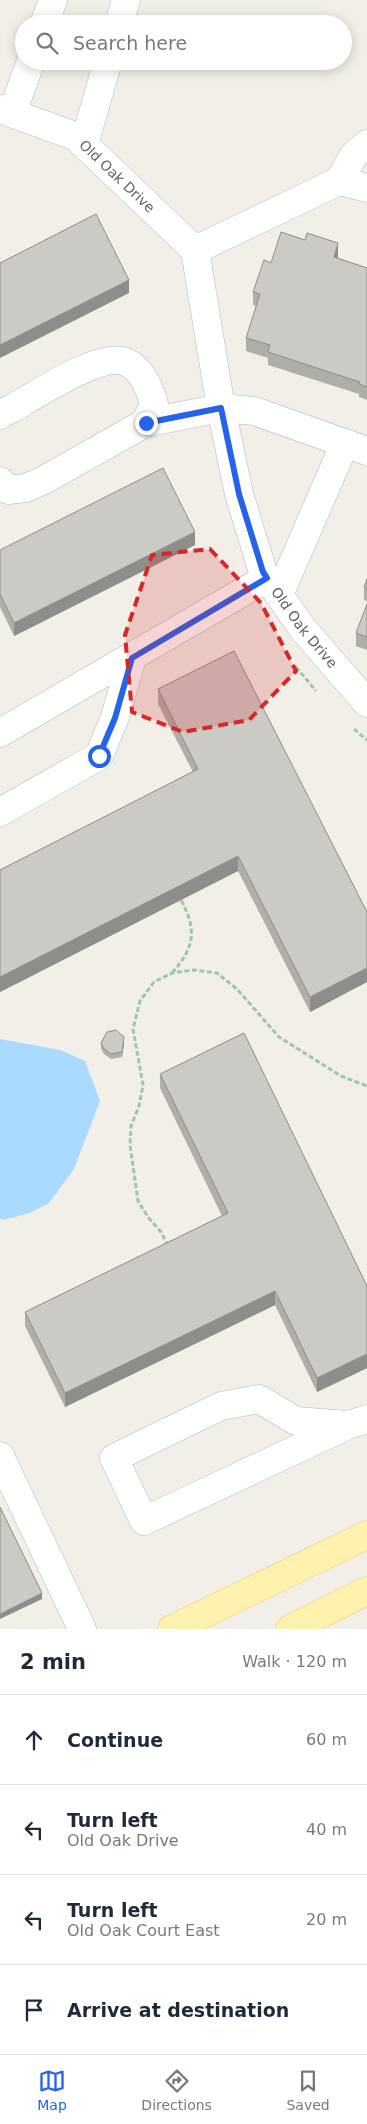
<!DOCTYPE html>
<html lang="en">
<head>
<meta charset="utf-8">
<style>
  :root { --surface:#fff; --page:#f2f2f3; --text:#1f2937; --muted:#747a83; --line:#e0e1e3; --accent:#2563eb }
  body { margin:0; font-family:"DejaVu Sans",sans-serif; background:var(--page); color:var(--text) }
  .stop { position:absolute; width:15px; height:15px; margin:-11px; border:4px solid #2563eb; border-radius:50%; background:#fff }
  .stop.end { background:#2563eb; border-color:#fff; box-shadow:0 1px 5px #0008 }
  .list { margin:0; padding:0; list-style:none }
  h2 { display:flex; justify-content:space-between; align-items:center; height:65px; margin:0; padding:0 20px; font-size:21px }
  h2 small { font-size:16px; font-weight:400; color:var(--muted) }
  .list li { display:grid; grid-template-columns:32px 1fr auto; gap:15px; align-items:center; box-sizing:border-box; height:90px; padding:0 20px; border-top:1px solid var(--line) }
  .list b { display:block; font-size:19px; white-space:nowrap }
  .list p { margin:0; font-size:16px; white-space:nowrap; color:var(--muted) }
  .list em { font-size:16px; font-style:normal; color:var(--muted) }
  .icon { flex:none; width:28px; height:28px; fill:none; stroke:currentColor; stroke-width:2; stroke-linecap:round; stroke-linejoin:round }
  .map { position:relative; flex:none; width:367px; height:1629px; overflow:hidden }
  .search { position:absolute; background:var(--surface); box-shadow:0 2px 12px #0003; left:15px; right:15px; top:15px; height:55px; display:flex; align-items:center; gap:12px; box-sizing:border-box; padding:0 18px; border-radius:28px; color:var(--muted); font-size:19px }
  .sheet { height:425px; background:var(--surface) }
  nav { display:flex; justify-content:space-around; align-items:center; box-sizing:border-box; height:70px; border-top:1px solid var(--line); background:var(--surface); font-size:14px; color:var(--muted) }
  nav a { display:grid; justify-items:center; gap:2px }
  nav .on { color:var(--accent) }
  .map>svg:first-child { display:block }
  .water { fill:#aadaff }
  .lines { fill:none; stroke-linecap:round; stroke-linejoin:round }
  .minor-casing { stroke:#b5b8bc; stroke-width:29 }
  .major-casing { stroke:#f2c960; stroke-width:29 }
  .path { stroke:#9cc7a9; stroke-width:3; stroke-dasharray:5 2.5; stroke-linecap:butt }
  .minor { stroke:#fff; stroke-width:28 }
  .major { stroke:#fff2af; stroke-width:28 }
  .wall { fill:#afaea9 }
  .shaded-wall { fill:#8f8d8a }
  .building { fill:#cccac5; stroke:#8f8d8a }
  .route { stroke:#2563eb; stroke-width:6 }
  .marked { fill:#d62828; fill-opacity:0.2; stroke:#d62828; stroke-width:4; stroke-dasharray:10 6; stroke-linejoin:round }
  .labels { text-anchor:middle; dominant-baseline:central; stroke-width:4; stroke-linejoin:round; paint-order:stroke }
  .street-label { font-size:14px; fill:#5f6368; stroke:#fff }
</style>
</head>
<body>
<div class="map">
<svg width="367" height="1629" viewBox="0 0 367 1629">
  <rect width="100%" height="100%" fill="#f1efe8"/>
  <!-- water -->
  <polygon class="water" points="0,1039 60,1050 85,1061 100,1101 74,1169 49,1203 30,1213 3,1220 0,1219"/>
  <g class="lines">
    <defs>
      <g id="minor">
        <polyline points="44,24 53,0"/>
        <polyline points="119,24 126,0"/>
        <path id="s1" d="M0 109 75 136 195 250 221 408 239 494 263 572 303 629 367 703"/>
        <polyline points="12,113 31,61"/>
        <polyline points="84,144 108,61"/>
        <polyline points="339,181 367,188"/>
        <polyline points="195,250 339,181 354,155 367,144"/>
        <path d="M0 415C7 410 16 407 23 402 44 390 105 350 128 363 143 371 150 389 154 404L145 423 44 480 26 488 8 490 0 481"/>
        <polyline points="145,423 221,408 254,411 367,451"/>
        <polyline points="279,595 345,443"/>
        <polyline points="0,733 267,578"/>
        <polyline points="0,812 99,756 115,717 132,658"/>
        <polyline points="348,1425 296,1421 259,1399 221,1406 114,1458 144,1521 348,1425 367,1419"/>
        <polyline points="0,1456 82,1629"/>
      </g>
      <g id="major">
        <polyline points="172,1629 367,1535"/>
        <polyline points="290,1629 367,1591"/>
      </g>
    </defs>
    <!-- minor casing -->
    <use href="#minor" class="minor-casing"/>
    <!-- major casing -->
    <use href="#major" class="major-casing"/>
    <!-- path -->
    <g class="path">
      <polyline points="296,667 316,691"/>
      <polyline points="354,729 367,740"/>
      <path d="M172 973C195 947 197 930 181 900"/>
      <polyline points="168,1246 161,1232 148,1217 138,1201 130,1145 131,1126 139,1106 143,1085 133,1029 140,1001 154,982 172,973 194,970 217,973 237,989 279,1037 341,1076 367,1086"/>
    </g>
    <!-- minor -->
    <use href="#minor" class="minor"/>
    <!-- major -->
    <use href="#major" class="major"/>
  </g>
  <!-- wall -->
  <g class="wall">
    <polygon points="338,256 338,258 367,268 367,400 359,397 359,394 268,365 268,358 246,351 246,338 256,306 253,305 253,292 271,263"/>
    <polygon points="195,545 14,636 0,607 0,550"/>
    <polygon points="367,579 367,601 364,600 364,587"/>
    <polygon points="367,604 367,650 356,646 356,633"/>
    <polygon points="158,689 367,912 367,982 310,1012 238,871 0,992 0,870 193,772 158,704"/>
    <polygon points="101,1043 124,1043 122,1057 111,1059 104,1054 101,1048"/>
    <polygon points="160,1074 367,1286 367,1368 317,1392 275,1305 65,1407 25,1326 25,1312 222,1216 160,1088"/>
  </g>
  <!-- shaded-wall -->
  <g class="shaded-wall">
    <polygon points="338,243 338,256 334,270 334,257"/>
    <polygon points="129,280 129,293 0,358 0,345"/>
    <polygon points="195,532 195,545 14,636 14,623"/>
    <polygon points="238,856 238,871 0,992 0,977"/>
    <polygon points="367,968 367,982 310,1012 310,997"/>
    <polygon points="124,1037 124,1043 122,1057 122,1052"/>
    <polygon points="275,1291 275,1305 65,1407 65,1393"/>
    <polygon points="367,1354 367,1368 317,1392 317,1378"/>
    <polygon points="42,1593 42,1599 0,1619 0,1614"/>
  </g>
  <!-- building -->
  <g class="building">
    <polygon points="96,214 129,280 0,345 0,263"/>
    <polygon points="281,232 305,240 307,233 338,243 334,257 367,268 367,387 359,384 360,382 268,352 270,345 246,338 260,294 253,292 264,260 271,263"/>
    <polygon points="163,468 195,532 14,623 0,594 0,550"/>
    <polygon points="367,579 367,588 364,587"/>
    <polygon points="367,604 367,637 356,633"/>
    <polygon points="234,651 367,912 367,968 310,997 238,856 0,977 0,870 198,769 158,689"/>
    <polygon points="116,1030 124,1037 122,1052 111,1054 104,1049 101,1043 107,1032"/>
    <polygon points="244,1033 367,1286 367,1354 317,1378 275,1291 65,1393 25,1312 228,1213 160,1074"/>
    <polygon points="0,1507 42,1593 0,1614"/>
  </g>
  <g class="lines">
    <!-- route -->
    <polyline class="route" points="99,756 115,718 132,658 267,578 263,572 239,494 221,408 146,423"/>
  </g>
  <!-- marked area -->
  <path class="marked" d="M210 549 261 603 296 671 249 720 183 732 132 712 125 635 152 555Z"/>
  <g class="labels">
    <!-- street labels -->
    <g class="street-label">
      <text stroke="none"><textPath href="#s1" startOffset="138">Old Oak Drive</textPath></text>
      <text stroke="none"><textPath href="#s1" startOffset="644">Old Oak Drive</textPath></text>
    </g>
  </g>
</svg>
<div class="stop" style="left:99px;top:756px"></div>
<div class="stop end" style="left:146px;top:423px"></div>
<div class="search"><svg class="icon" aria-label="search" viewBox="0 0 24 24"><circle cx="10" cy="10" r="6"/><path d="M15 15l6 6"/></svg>Search here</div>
</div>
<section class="sheet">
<h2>2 min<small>Walk · 120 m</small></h2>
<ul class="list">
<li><svg class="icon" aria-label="ahead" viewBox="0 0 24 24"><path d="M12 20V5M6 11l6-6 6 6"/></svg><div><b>Continue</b></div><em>60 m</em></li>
<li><svg class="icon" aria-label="left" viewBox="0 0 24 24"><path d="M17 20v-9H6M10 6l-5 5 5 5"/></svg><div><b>Turn left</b><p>Old Oak Drive</p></div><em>40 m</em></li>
<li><svg class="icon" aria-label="left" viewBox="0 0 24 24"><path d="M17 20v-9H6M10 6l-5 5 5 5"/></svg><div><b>Turn left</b><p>Old Oak Court East</p></div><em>20 m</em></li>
<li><svg class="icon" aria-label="arrive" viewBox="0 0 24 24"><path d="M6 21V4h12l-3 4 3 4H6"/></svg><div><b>Arrive at destination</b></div></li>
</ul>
</section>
<nav>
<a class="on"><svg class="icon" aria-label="map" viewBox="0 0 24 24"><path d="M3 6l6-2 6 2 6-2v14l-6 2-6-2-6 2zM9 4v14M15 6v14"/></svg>Map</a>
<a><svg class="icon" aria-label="directions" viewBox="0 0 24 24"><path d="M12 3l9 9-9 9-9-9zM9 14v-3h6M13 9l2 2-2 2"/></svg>Directions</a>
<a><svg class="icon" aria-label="saved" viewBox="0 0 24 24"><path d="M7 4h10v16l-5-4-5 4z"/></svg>Saved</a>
</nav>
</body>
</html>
